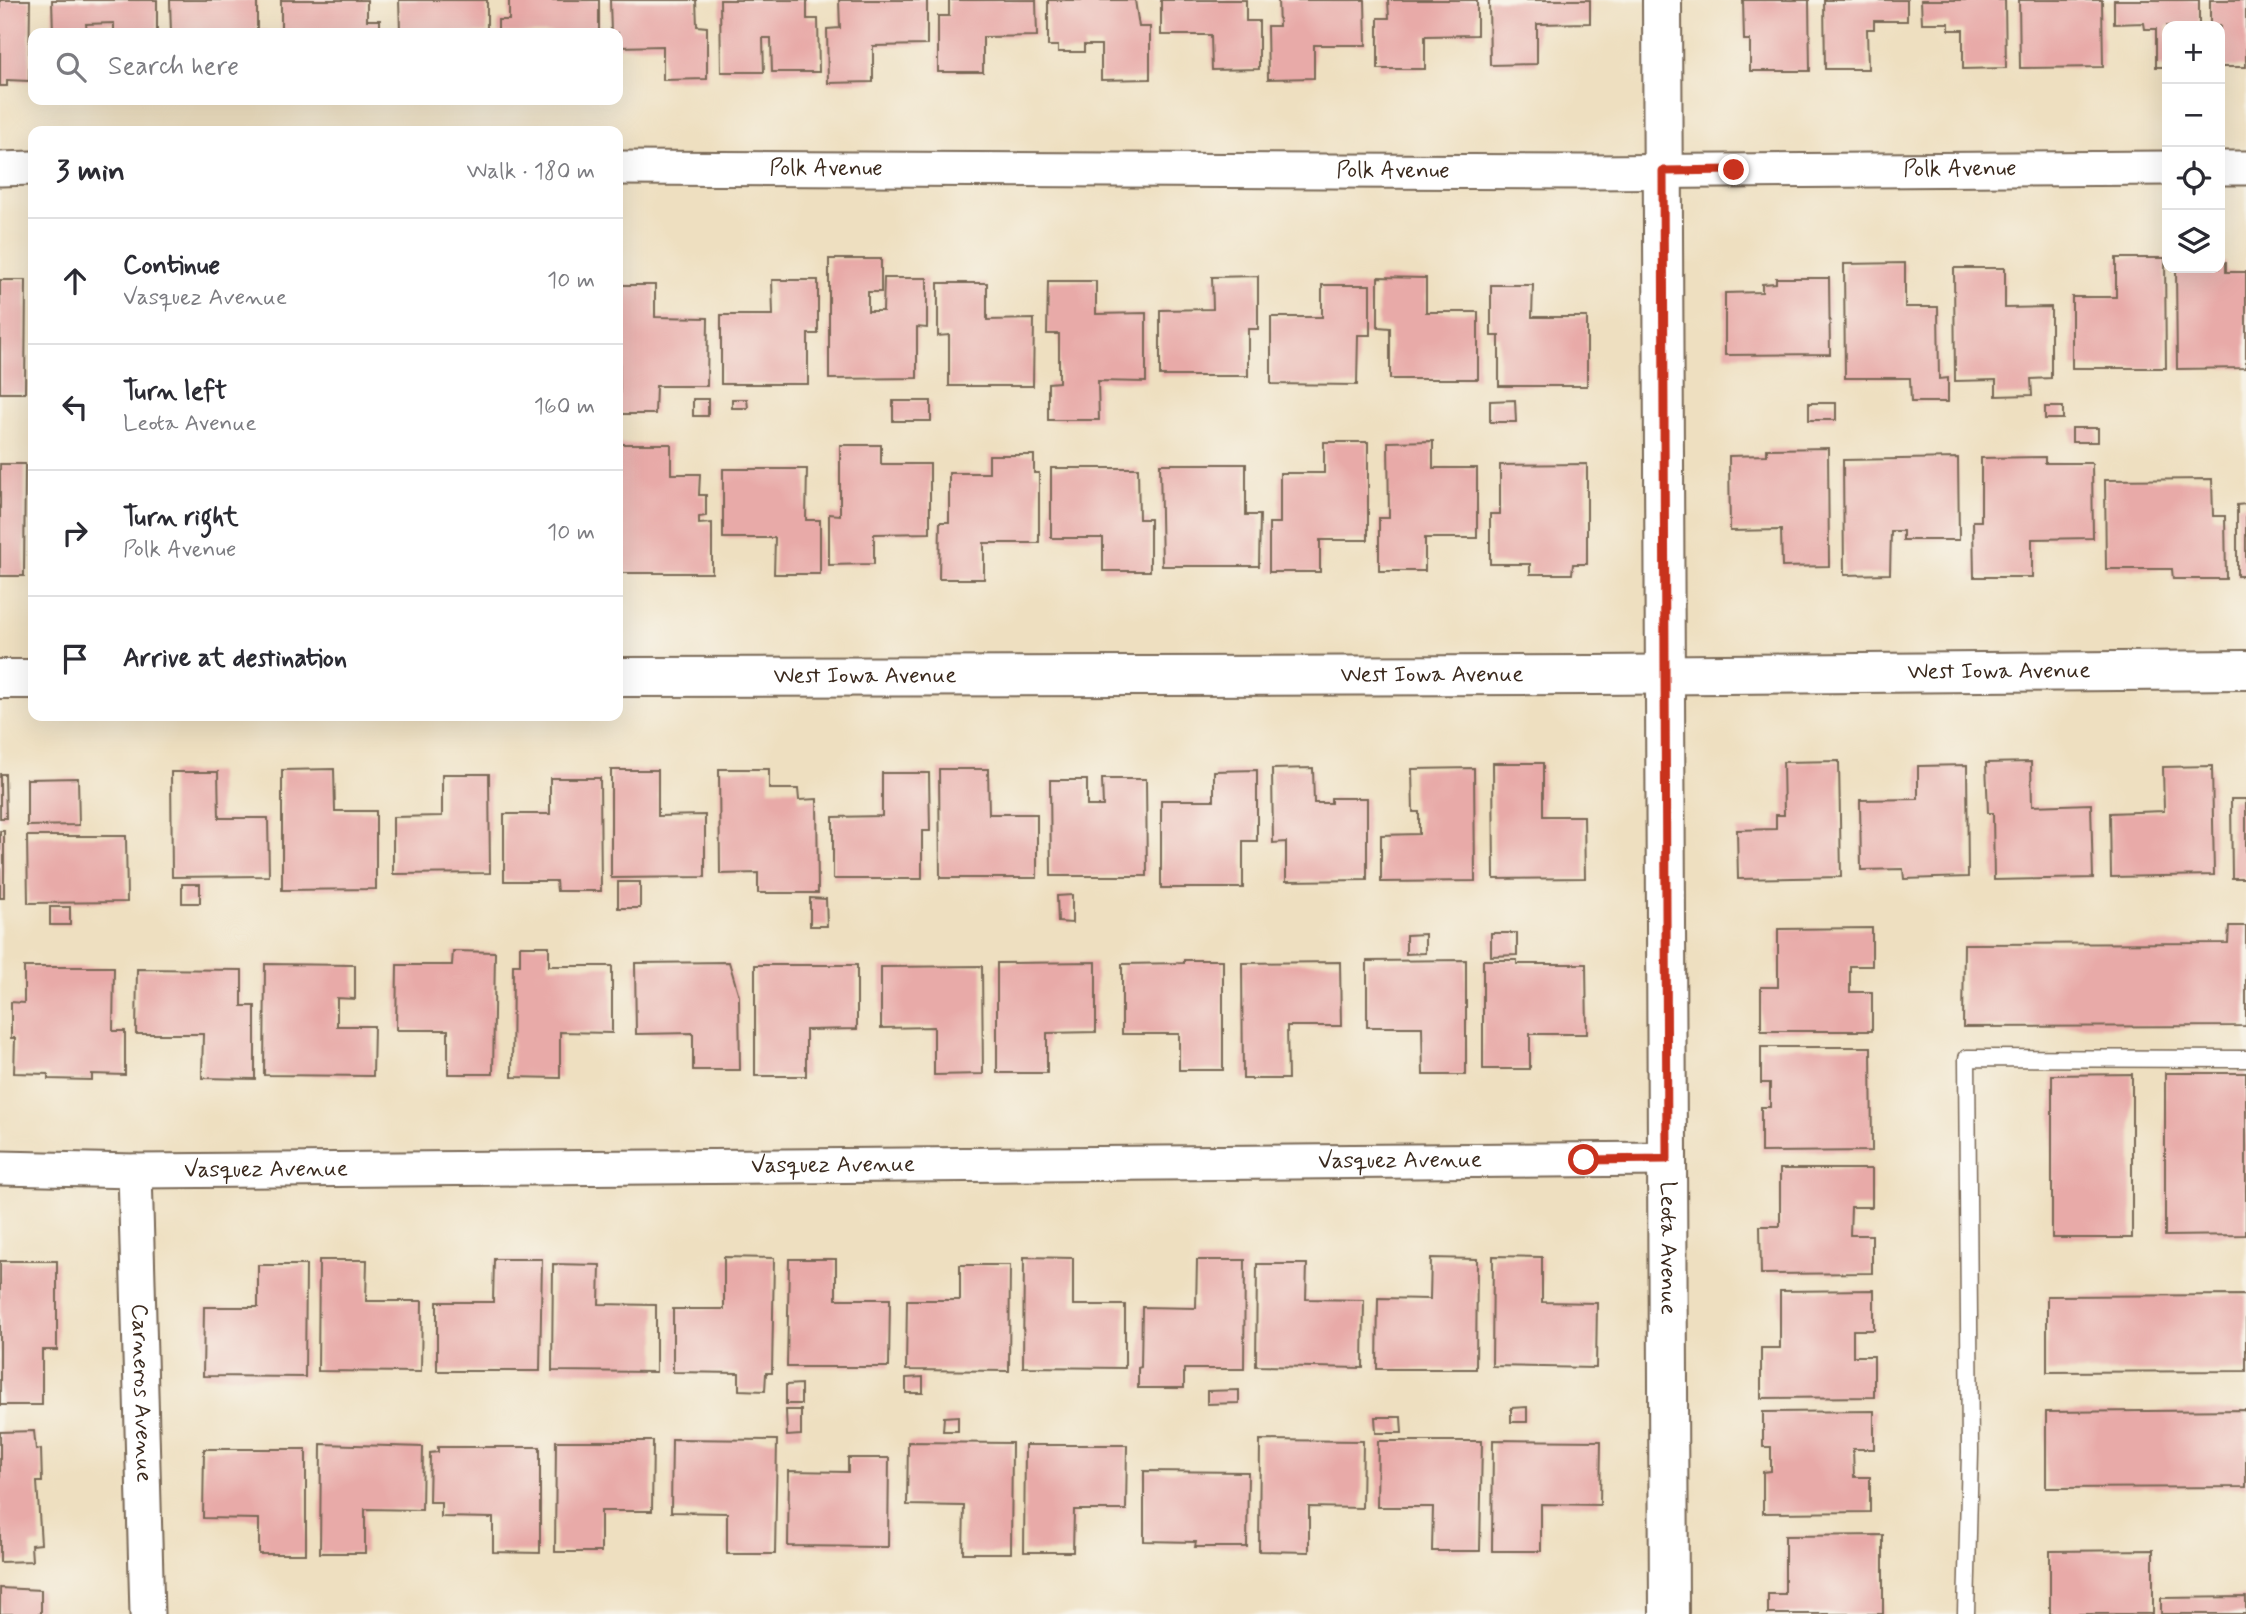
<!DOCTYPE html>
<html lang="en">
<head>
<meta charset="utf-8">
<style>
  :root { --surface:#fff; --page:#f7f7f7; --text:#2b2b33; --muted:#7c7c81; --line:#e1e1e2 }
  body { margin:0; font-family:Mynerve,sans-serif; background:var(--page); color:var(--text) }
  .controls { position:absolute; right:21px; top:21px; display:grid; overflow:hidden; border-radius:14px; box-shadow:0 7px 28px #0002 }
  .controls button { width:63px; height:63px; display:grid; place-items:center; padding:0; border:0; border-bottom:2px solid var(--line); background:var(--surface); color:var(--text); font:35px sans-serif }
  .stop { position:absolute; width:21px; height:21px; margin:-16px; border:5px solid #c8321e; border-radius:50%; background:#fff }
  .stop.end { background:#c8321e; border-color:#fff; box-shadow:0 2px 7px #0008 }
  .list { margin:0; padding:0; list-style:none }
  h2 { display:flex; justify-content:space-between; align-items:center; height:91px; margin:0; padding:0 28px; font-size:30px }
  h2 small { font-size:23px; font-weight:400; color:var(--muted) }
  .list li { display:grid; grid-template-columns:46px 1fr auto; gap:21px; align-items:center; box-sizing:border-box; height:126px; padding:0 28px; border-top:2px solid var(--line) }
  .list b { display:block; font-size:26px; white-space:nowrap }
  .list p { margin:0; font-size:23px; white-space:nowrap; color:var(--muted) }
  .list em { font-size:23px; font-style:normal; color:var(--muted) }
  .icon { flex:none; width:38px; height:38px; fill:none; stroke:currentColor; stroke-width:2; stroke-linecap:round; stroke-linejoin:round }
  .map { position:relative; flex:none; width:2246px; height:1614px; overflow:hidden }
  .search { position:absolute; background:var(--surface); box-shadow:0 7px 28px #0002; left:28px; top:28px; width:595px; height:77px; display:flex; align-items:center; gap:18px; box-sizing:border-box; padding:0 24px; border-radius:14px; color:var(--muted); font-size:26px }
  .panel { position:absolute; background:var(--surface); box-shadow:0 7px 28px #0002; left:28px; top:126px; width:595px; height:595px; border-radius:14px }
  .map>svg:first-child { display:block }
  .building { fill:#e8aaa8 }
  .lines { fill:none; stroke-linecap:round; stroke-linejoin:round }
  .service-casing { stroke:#7a6957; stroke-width:19 }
  .minor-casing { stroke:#7a6957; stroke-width:37 }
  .tertiary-casing { stroke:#7a6957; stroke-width:42 }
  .service { stroke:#fff; stroke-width:16 }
  .minor { stroke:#fff; stroke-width:33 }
  .tertiary { stroke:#fff; stroke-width:38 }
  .route { stroke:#c8321e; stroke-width:9 }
  .labels { text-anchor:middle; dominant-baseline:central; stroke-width:5; stroke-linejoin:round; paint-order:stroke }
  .street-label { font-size:23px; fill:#3b2a1e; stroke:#f7f3e8 }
</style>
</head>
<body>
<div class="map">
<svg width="2246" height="1614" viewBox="0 0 2246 1614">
  <rect width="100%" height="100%" fill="#f7f3e8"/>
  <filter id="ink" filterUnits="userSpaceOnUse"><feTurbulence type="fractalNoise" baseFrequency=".0143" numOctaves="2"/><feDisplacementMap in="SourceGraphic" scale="14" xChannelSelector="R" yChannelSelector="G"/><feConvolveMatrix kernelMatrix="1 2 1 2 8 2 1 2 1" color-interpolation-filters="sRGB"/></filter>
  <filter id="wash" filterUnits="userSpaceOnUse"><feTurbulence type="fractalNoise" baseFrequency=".00686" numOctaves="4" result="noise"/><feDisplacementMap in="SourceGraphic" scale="28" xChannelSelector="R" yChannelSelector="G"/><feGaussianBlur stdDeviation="1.57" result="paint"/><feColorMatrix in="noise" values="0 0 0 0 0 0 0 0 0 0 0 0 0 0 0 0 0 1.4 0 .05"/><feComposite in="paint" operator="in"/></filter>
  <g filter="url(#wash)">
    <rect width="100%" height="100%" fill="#eedfc0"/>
    <g id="blocks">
      <!-- building -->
      <g class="building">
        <polygon points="0,0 30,0 29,81 7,80 7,86 0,86"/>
        <polygon points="52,0 157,0 157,33 114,33 114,23 86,24 87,33 53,33"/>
        <polygon points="170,0 257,0 257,30 268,30 269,33 171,33"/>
        <polygon points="281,0 367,0 367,20 380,20 380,33 281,33"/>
        <polygon points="399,0 487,0 487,33 387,33 387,30 400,30"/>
        <polygon points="509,0 599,0 599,33 498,33 498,20 509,20"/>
        <polygon points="610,0 696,0 697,26 707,27 707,79 663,80 663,46 618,47 618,33 611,33"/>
        <polygon points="720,0 807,0 807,19 818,19 819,72 772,72 771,38 763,38 764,72 721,72"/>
        <polygon points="839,0 927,0 927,45 873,46 873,82 828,83 827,29 840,28"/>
        <polygon points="949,0 1036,0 1037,36 983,37 983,72 938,72 938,16 949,16"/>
        <polygon points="1048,0 1135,0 1139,27 1150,27 1150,79 1101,80 1101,45 1084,45 1084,52 1058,52 1058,46 1048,46"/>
        <polygon points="1161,0 1246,0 1246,21 1259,21 1259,69 1212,70 1211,35 1161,35"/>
        <polygon points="1278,0 1365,0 1366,45 1314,45 1314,78 1268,79 1267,26 1279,26"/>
        <polygon points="1388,0 1477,0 1477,35 1425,36 1425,69 1378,69 1378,18 1389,18"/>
        <polygon points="1489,0 1590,0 1590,23 1537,24 1537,64 1490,65"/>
        <polygon points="1743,0 1809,0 1810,71 1750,71 1750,40 1744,40"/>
        <polygon points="1824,0 1907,0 1907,21 1874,21 1874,29 1867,29 1868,69 1825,69"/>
        <polygon points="1921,0 2005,0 2006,68 1963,69 1963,30 1949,30 1949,23 1922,23"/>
        <polygon points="2019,0 2102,0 2103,67 2020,68"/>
        <polygon points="2114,0 2199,0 2199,26 2167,26 2167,67 2156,67 2156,29 2145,29 2144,23 2114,24"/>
        <polygon points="2210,0 2246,0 2246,67 2220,67 2220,26 2210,26"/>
        <polygon points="2116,258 2165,258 2166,368 2072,368 2072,297 2116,297"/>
        <polygon points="829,259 881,259 881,292 868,292 868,311 883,311 884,278 927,278 927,328 917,327 917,378 829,379"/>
        <polygon points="2220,262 2226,262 2226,272 2246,272 2246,368 2177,369 2176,268 2220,268"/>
        <polygon points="1905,263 1905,307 1938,307 1939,379 1948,378 1948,402 1911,402 1910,378 1845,378 1844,264"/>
        <polygon points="1954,268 2005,268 2005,308 2051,307 2051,378 2031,379 2032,395 1996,396 1996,380 1955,381"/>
        <polygon points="1258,276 1258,329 1248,329 1248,376 1160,376 1160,310 1213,309 1212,277"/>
        <polygon points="1378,277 1426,278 1426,312 1478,312 1478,379 1390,379 1390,328 1378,327"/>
        <polygon points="1776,278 1829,278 1830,354 1725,355 1725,293 1762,292 1762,284 1776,283"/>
        <polygon points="0,280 26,280 25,393 0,393"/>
        <polygon points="772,280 818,280 818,334 808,334 808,384 721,384 721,315 773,315"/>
        <polygon points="1048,281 1096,281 1096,314 1146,313 1146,382 1098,381 1099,420 1048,420 1048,383 1059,382 1059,334 1047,334"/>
        <polygon points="938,283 987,283 987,320 1034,319 1033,386 949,386 949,335 938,336"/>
        <polygon points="618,285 655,285 655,317 708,318 707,386 656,386 655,414 620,414"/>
        <polygon points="1322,285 1370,285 1370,335 1358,335 1357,385 1271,384 1271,317 1322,317"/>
        <polygon points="1491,285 1533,285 1532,317 1587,317 1587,386 1499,386 1499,336 1491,336"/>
        <rect x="693" y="399" width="15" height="17"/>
        <polygon points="732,399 747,399 748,408 732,408"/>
        <polygon points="1515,400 1516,422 1490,422 1490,401"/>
        <rect x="893" y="401" width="38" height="20"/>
        <rect x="1809" y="403" width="27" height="17"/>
        <rect x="2045" y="407" width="18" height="12"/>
        <rect x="2072" y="428" width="26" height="14"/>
        <polygon points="1433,441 1433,468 1477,468 1477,538 1425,538 1425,571 1379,571 1379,518 1389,518 1388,442"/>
        <polygon points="1324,442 1368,442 1368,540 1320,540 1320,572 1269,572 1269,523 1280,523 1280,473 1324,473"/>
        <polygon points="618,444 671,444 671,474 700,474 699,495 706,495 706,516 699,517 699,524 712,523 712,573 618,573"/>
        <polygon points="840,445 881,445 881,464 930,464 930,533 874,534 874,564 829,565 829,514 840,515"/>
        <polygon points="1828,448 1829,566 1782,567 1781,530 1730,531 1729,456 1767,455 1767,449"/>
        <polygon points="989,455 1034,455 1034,473 1039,473 1039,543 984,543 984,579 939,579 940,522 949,522 949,473 989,473"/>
        <polygon points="2045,457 2045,463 2092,463 2093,538 2032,539 2032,577 1974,577 1973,521 1981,521 1981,458"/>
        <polygon points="1958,458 1959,540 1903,540 1903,531 1891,531 1890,574 1844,575 1843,460"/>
        <polygon points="0,464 25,464 24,576 0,576"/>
        <polygon points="1160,464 1246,464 1246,515 1260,515 1259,566 1162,566"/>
        <polygon points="1587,464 1587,564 1573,564 1572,574 1530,574 1530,564 1490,564 1490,514 1500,514 1500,465"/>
        <polygon points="1051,468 1138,468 1139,519 1150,519 1150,571 1103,571 1103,538 1051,538"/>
        <polygon points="723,469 807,469 806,520 820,520 820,574 774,574 775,538 723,538"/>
        <polygon points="2212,479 2213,516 2225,516 2226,579 2173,579 2172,569 2106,569 2105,480"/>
        <polygon points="2246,504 2246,576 2237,576 2237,505"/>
        <polygon points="1839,761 1841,877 1738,879 1737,830 1776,829 1776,815 1784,815 1783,762"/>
        <polygon points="2031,762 2032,806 2091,804 2093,878 1994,880 1993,813 1988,813 1986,763"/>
        <polygon points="1493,763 1543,763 1543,816 1584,816 1585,878 1494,879"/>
        <polygon points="1967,765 1968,877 1904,879 1903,869 1861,870 1860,800 1918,799 1918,766"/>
        <polygon points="2212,766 2214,875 2111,877 2110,813 2164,811 2163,767"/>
        <polygon points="1313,768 1314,803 1331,803 1331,798 1367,798 1367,880 1286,881 1286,842 1273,843 1272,769"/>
        <polygon points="1474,768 1475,881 1381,882 1381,835 1419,834 1419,812 1413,812 1412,769"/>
        <polygon points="334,769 335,811 376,811 376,889 282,890 282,770"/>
        <polygon points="719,769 769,769 769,789 798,789 799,800 817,799 818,893 758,893 758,873 720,874"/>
        <polygon points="939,769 988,769 989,814 1037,814 1037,878 940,878"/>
        <polygon points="611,770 658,770 658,816 705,815 705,877 611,878"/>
        <polygon points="1257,770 1257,841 1243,841 1243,888 1161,888 1161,800 1214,800 1214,771"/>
        <polygon points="171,772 218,772 219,818 268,818 269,876 172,877"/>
        <polygon points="882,773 929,773 930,831 922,831 922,879 833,879 833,817 882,816"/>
        <polygon points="0,774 5,774 6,818 0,818"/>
        <polygon points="442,774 489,774 490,873 393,874 393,817 442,816"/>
        <polygon points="78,778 79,825 27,826 27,779"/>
        <polygon points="550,778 600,778 601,891 557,891 556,881 504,881 504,814 550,814"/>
        <polygon points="1102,779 1146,779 1147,876 1051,876 1050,780 1087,780 1087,806 1103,806"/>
        <polygon points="2231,799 2246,799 2246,878 2232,878"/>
        <rect x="0" y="831" width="4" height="67"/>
        <polygon points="27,836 126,836 127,902 28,903"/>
        <rect x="618" y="882" width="22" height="26"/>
        <rect x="182" y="884" width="18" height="19"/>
        <polygon points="1072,895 1072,923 1058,922 1057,896"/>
        <polygon points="810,898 826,899 827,926 810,926"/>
        <rect x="50" y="907" width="20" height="18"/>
        <polygon points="2229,926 2246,926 2246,1026 1963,1027 1964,944 2228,943"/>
        <polygon points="1872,928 1872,966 1850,966 1850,992 1872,992 1872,1031 1761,1031 1761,987 1778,987 1778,929"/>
        <polygon points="1491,933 1517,933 1517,955 1491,956"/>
        <polygon points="1425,934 1425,953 1406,954 1406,935"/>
        <polygon points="520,946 549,946 549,966 612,966 612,1033 560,1032 560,1078 512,1077 513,965 520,965"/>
        <polygon points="453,951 495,952 493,1074 448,1074 448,1030 396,1030 397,965 452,965"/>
        <polygon points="1184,960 1223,960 1223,1070 1179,1070 1179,1034 1122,1034 1122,964 1184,963"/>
        <polygon points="1466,960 1466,1075 1423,1075 1422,1027 1367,1027 1367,961"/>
        <polygon points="1483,960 1517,960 1517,964 1586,964 1587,1034 1530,1034 1530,1069 1483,1069"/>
        <polygon points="729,962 739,996 740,1070 693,1070 693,1033 636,1034 635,963"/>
        <polygon points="1096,962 1096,1032 1047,1033 1047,1073 997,1073 997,963"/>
        <polygon points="1340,962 1341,1026 1287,1026 1288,1079 1243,1079 1242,963"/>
        <polygon points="265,964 355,965 355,999 337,998 337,1026 374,1026 373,1076 264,1075"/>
        <polygon points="755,965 857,965 857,1029 806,1030 806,1076 755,1076"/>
        <polygon points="982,966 983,1074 934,1075 934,1027 881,1028 881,967"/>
        <polygon points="24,967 114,967 113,1031 125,1031 125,1075 92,1074 92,1080 48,1079 48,1074 14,1073 15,1038 11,1038 11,1002 24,1003"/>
        <polygon points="137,969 242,970 242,1006 255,1006 255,1079 202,1078 203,1034 136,1034"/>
        <polygon points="1761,1047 1871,1047 1872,1151 1761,1152 1761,1107 1770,1107 1770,1083 1761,1083"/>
        <polygon points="2165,1073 2246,1073 2246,1235 2165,1236"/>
        <polygon points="2132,1074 2132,1238 2052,1238 2052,1075"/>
        <polygon points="1780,1169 1872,1169 1872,1207 1851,1207 1850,1235 1872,1235 1872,1273 1761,1274 1760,1226 1780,1226"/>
        <polygon points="1493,1256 1542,1257 1542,1302 1597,1303 1596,1368 1492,1366"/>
        <polygon points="724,1257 774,1258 772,1373 766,1373 765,1391 739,1390 739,1373 673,1372 673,1309 724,1309"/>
        <polygon points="1024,1257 1073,1258 1073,1305 1125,1305 1125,1368 1023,1367"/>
        <polygon points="1431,1258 1477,1259 1476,1369 1377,1369 1378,1298 1430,1299"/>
        <polygon points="494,1259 542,1259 540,1371 437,1371 437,1302 493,1302"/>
        <polygon points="789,1259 836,1259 836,1299 890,1299 889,1367 787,1367"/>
        <polygon points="319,1260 367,1260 366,1301 422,1301 421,1372 318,1371"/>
        <polygon points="1197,1260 1245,1260 1244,1369 1184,1369 1184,1388 1138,1388 1138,1368 1141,1367 1142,1307 1196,1308"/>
        <polygon points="0,1261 57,1261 57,1350 42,1350 42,1405 0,1405"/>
        <polygon points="553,1264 600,1265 599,1304 656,1305 656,1372 552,1371"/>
        <polygon points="1257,1264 1307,1264 1306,1299 1364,1300 1363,1368 1256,1366"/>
        <polygon points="258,1265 306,1265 305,1377 203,1376 204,1307 258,1307"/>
        <polygon points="960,1265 1010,1265 1009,1371 906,1370 907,1300 960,1300"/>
        <polygon points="1874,1290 1874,1330 1853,1330 1853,1356 1874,1356 1874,1397 1761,1398 1761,1348 1780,1348 1780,1291"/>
        <polygon points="2246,1295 2246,1371 2047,1372 2047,1296"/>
        <polygon points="923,1377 923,1393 906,1393 906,1378"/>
        <polygon points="801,1384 801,1404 786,1404 786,1385"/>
        <polygon points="1239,1390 1239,1403 1207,1404 1207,1391"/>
        <polygon points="1527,1407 1527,1422 1511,1422 1511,1408"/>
        <polygon points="786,1410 801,1410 801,1435 787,1436"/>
        <polygon points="2246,1410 2246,1487 2046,1488 2046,1412"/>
        <polygon points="1874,1411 1874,1449 1853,1449 1854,1477 1870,1477 1870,1512 1763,1513 1763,1472 1771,1471 1771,1447 1763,1447 1763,1412"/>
        <polygon points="958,1416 958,1431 943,1431 944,1417"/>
        <polygon points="1375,1417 1401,1417 1402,1433 1376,1433"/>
        <polygon points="34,1431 36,1450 41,1449 42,1482 37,1482 41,1544 31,1545 32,1561 0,1562 0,1432"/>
        <polygon points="672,1439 777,1440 775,1554 727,1554 727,1513 671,1512"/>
        <polygon points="1260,1440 1363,1441 1362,1508 1309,1507 1309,1552 1259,1551"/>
        <polygon points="1493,1440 1601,1441 1600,1505 1541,1504 1541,1551 1492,1551"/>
        <polygon points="556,1441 653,1441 652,1511 601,1511 601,1552 555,1552"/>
        <polygon points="1378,1441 1482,1441 1480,1551 1432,1551 1433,1507 1377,1507"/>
        <polygon points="908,1442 1012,1443 1011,1553 963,1553 964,1506 907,1505"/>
        <polygon points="321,1444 423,1447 422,1510 365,1509 365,1553 320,1553"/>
        <polygon points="1025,1445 1127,1445 1126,1510 1074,1510 1073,1552 1024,1552"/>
        <polygon points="438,1447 540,1447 540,1553 493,1552 493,1518 441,1517 441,1502 429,1502 430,1453 438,1452"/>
        <polygon points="204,1449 306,1449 306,1554 259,1554 259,1519 203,1518"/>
        <polygon points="848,1458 889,1458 888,1547 788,1546 789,1471 848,1472"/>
        <polygon points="1144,1471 1248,1472 1247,1547 1195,1547 1196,1542 1144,1541"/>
        <polygon points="1883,1535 1883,1614 1768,1614 1768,1594 1785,1594 1785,1536"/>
        <polygon points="2153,1550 2153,1614 2050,1614 2050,1551"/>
        <polygon points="0,1588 41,1590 41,1614 0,1614"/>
        <polygon points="2246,1597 2246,1614 2161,1614 2161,1598"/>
      </g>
    </g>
  </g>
  <g filter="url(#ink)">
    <use href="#blocks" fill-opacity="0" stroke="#7a6957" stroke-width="2"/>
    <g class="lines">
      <defs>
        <polyline id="service" points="1966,1614 1970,1452 1967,1058 2246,1059"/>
        <g id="minor">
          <path id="s1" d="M618 168 1588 172 2167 168"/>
          <polyline points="2220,168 2246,168"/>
          <polyline points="0,169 33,168"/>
          <path id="s2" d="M0 1168 135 1171 1667 1159"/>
          <path id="s3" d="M135 1171 147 1614"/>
        </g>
        <g id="tertiary">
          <path id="s4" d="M1662 0 1669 1614"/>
          <path id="s5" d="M618 677 1594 675 2246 670"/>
          <polyline points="0,679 33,679"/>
        </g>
      </defs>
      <!-- service casing -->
      <use href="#service" class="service-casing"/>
      <!-- minor casing -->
      <use href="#minor" class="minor-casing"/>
      <!-- tertiary casing -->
      <use href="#tertiary" class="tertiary-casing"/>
      <!-- service -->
      <use href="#service" class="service"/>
      <!-- minor -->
      <use href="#minor" class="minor"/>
      <!-- tertiary -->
      <use href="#tertiary" class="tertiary"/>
    </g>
  </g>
  <g class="lines" filter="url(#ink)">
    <!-- route -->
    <polyline class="route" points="1584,1160 1667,1159 1663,171 1734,170"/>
  </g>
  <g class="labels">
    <!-- street labels -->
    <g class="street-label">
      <text stroke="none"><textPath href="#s1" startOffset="208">Polk Avenue</textPath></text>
      <text stroke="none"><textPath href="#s1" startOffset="1342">Polk Avenue</textPath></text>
      <text stroke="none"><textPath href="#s1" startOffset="775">Polk Avenue</textPath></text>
      <text stroke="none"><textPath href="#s5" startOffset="1381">West Iowa Avenue</textPath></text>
      <text stroke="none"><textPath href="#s5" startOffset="814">West Iowa Avenue</textPath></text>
      <text stroke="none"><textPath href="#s5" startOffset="247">West Iowa Avenue</textPath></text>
      <text stroke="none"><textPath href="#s2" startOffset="1400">Vasquez Avenue</textPath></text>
      <text stroke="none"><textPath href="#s2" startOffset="833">Vasquez Avenue</textPath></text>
      <text stroke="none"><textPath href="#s2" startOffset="266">Vasquez Avenue</textPath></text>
      <text stroke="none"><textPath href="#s4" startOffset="1248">Leota Avenue</textPath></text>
      <text stroke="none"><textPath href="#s3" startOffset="222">Carneros Avenue</textPath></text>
    </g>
  </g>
</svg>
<div class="controls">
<button>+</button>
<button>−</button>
<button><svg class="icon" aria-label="locate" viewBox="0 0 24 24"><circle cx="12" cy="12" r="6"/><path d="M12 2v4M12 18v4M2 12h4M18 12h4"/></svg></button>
<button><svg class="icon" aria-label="layers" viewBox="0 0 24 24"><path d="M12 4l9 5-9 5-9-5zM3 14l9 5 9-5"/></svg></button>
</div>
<div class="stop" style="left:1584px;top:1160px"></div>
<div class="stop end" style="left:1734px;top:170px"></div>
<div class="search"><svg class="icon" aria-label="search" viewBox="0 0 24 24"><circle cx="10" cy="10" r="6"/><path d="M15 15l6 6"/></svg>Search here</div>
<section class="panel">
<h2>3 min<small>Walk · 180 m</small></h2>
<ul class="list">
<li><svg class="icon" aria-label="ahead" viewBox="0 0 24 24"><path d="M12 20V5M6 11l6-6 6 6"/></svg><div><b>Continue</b><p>Vasquez Avenue</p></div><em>10 m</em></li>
<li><svg class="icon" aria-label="left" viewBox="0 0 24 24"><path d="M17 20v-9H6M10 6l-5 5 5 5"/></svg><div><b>Turn left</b><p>Leota Avenue</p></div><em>160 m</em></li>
<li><svg class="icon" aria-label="right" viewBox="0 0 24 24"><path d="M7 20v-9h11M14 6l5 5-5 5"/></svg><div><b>Turn right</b><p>Polk Avenue</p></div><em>10 m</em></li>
<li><svg class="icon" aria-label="arrive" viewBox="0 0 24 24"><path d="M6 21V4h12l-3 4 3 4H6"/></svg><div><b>Arrive at destination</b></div></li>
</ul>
</section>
</div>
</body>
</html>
